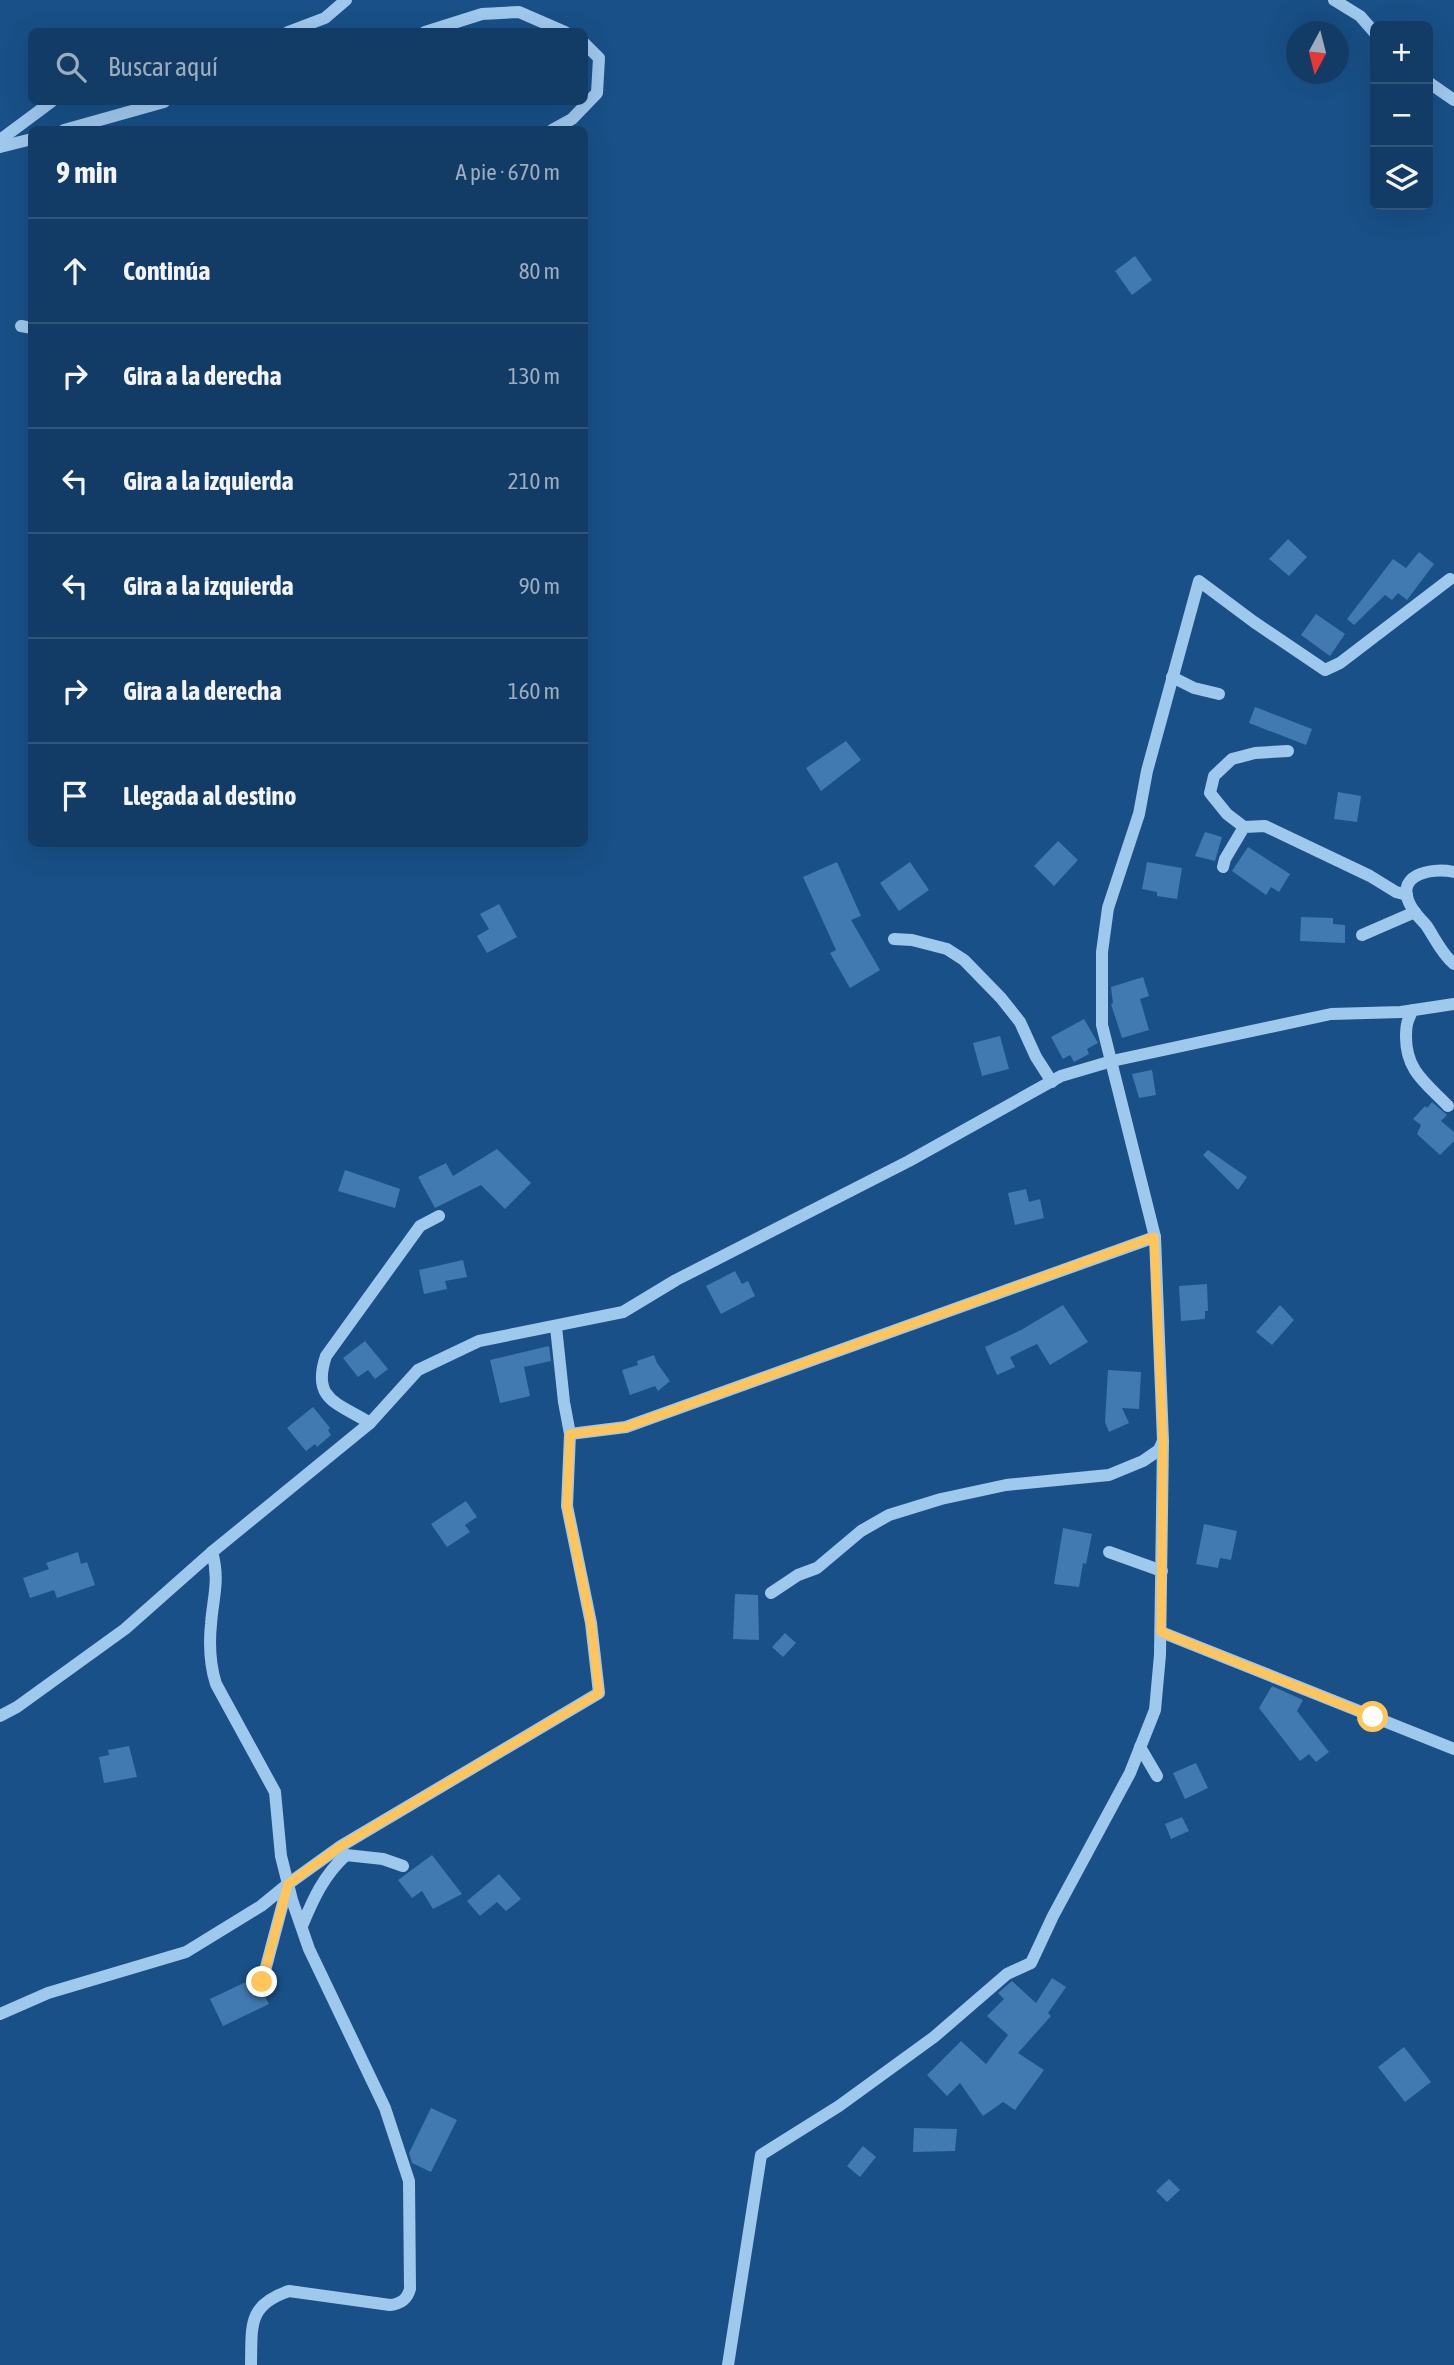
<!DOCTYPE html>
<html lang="es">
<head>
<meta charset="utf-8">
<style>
  :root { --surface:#123c65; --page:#1f476e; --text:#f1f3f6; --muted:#9cadbf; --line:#315679 }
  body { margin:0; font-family:"Asap Condensed",sans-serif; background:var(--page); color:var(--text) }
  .controls { position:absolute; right:21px; top:21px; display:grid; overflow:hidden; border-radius:10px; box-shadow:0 7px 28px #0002 }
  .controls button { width:63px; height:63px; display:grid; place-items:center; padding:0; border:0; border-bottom:2px solid var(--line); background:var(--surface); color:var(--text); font:35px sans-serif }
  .compass { position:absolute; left:1286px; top:21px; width:63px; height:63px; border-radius:50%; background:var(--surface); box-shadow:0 7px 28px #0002; rotate:187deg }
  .stop { position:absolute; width:21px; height:21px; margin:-16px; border:5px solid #ffc55b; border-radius:50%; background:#fff }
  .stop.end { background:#ffc55b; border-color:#fff; box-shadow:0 2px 7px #0008 }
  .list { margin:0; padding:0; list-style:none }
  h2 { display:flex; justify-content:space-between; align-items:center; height:91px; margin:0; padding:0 28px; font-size:30px }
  h2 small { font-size:23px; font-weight:400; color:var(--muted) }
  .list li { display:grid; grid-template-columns:46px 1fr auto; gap:21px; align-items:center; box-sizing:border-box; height:105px; padding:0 28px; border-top:2px solid var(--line) }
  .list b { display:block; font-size:26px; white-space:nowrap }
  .list em { font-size:23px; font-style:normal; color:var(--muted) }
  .icon { flex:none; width:38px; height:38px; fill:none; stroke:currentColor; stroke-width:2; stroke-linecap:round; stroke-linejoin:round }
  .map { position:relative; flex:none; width:1454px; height:2365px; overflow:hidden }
  .search { position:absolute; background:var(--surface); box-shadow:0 7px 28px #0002; left:28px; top:28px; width:560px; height:77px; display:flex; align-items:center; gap:18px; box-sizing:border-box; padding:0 24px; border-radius:10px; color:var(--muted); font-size:26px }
  .panel { position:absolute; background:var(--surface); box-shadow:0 7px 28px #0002; left:28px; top:126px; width:560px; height:721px; border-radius:10px }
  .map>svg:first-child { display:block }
  .building { fill:#417ab0 }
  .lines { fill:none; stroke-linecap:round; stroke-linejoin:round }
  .minor { stroke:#9fc8ed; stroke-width:12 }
  .route { stroke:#ffc55b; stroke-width:9 }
</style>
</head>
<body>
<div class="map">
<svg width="1454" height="2365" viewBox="0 0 1454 2365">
  <rect width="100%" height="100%" fill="#185087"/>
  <!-- building -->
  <g class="building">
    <polygon points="1135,256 1152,280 1132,295 1115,271"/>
    <polygon points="1288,539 1307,557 1289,576 1269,559"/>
    <polygon points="1419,552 1434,564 1407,600 1398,593 1392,600 1385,595 1354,625 1347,619 1393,559 1406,568"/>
    <polygon points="1316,614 1345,634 1330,656 1301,635"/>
    <polygon points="1255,707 1312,729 1306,745 1249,723"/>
    <polygon points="846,741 861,760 821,791 806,768"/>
    <polygon points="1338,792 1361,796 1357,822 1334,819"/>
    <polygon points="1205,832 1222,837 1215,861 1195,856"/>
    <polygon points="1058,841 1078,860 1054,886 1034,866"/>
    <polygon points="1248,847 1290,874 1279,892 1271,887 1266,895 1232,871"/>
    <polygon points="837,862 861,916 851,920 880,970 850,988 830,953 836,950 803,877"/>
    <polygon points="910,862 929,890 899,911 880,883"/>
    <polygon points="1147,862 1182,868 1177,899 1157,896 1157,892 1142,889"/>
    <polygon points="499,904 517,937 487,953 477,936 489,929 480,914"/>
    <polygon points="1301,917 1333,918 1333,924 1345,925 1345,943 1300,941"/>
    <polygon points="1143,977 1149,996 1140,999 1149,1030 1122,1038 1111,1004 1113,1003 1111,987"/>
    <polygon points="1084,1019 1098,1043 1087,1049 1089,1054 1074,1062 1070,1055 1063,1059 1051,1037"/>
    <polygon points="1000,1036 1009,1069 982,1076 973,1043"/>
    <polygon points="1152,1070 1156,1095 1139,1098 1132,1074"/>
    <polygon points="1432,1102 1447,1115 1441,1121 1454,1132 1454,1141 1440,1155 1417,1134 1421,1125 1413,1119 1425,1106 1427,1108"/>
    <polygon points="497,1149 531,1183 505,1209 481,1185 435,1208 418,1177 446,1163 453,1176"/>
    <polygon points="1208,1150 1247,1177 1238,1190 1203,1155"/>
    <polygon points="345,1170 400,1189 395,1208 338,1191"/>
    <polygon points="1026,1189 1029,1202 1040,1199 1044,1218 1015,1225 1008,1193"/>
    <polygon points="463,1260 467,1277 445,1281 447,1289 424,1294 419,1270"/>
    <polygon points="735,1271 742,1284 748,1281 755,1296 721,1314 706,1286"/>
    <polygon points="1207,1284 1208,1311 1205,1311 1205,1319 1181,1321 1179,1286"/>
    <polygon points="1063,1305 1088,1342 1050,1365 1037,1344 1010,1357 1015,1367 997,1375 985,1347 1021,1330"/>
    <polygon points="1280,1305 1294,1320 1272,1345 1256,1332"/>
    <polygon points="365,1341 388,1369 375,1379 368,1370 358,1377 343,1358"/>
    <polygon points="549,1346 551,1361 524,1367 530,1396 500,1403 490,1360"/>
    <polygon points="654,1355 657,1363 670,1381 658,1391 655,1386 630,1395 622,1370 638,1365 637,1361"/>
    <polygon points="1108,1370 1141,1372 1139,1409 1122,1408 1129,1423 1109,1432 1105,1422"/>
    <polygon points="313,1407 330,1428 328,1430 331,1435 317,1447 315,1444 306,1451 287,1428"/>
    <polygon points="466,1501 477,1517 465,1525 470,1532 447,1547 431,1524"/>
    <polygon points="1204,1524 1237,1531 1231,1560 1220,1558 1218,1568 1196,1564"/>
    <polygon points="1063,1528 1092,1534 1086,1564 1083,1563 1079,1587 1054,1584"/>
    <polygon points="78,1552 81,1564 87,1562 95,1585 57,1598 54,1590 30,1598 23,1578 49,1569 46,1563"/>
    <polygon points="735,1594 758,1595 759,1640 733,1639"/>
    <polygon points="785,1633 796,1643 783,1657 772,1647"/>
    <polygon points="1272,1686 1303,1700 1297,1711 1329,1752 1316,1762 1309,1754 1300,1761 1259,1708"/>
    <polygon points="129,1746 137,1777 104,1783 99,1757 109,1755 108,1750"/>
    <polygon points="1196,1763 1208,1788 1185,1799 1173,1773"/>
    <polygon points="1182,1817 1189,1831 1171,1839 1165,1824"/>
    <polygon points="432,1855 462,1894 433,1909 422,1891 412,1898 398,1880"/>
    <polygon points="499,1874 521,1899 506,1911 497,1902 480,1916 467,1901"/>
    <polygon points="254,1978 254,1985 262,1991 269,2004 223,2026 210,1999"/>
    <polygon points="1052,1978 1066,1987 1048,2013 1051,2016 1018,2053 1044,2070 1015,2110 1003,2102 983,2116 960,2083 947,2096 927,2075 961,2041 986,2064 1008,2035 987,2016 1004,1999 998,1993 1012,1981 1036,2003"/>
    <polygon points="1404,2047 1431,2082 1405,2102 1378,2067"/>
    <polygon points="431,2108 457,2120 431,2172 412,2163 409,2153"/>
    <polygon points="914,2128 957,2129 955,2151 913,2152"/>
    <polygon points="863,2146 876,2157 860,2177 847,2166"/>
    <polygon points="1169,2179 1180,2190 1167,2202 1156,2191"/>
  </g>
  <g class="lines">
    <!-- minor -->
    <g class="minor">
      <polyline points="1334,0 1360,16 1375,33"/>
      <polyline points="288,32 325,18 346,0"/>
      <polyline points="425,32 482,14 519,12 565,32"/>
      <polyline points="1428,82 1454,100"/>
      <polyline points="64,130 164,102"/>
      <polyline points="552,130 572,119 597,93 599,58 584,43"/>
      <polyline points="0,140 51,102"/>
      <polyline points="0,147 32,139"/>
      <polyline points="21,326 32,328"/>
      <polyline points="1172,677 1194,688 1219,694"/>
      <polyline points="1244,827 1227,814 1210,793 1214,776 1232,759 1255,753 1288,751"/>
      <polyline points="1223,867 1225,859 1244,827 1265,826 1370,876 1396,892 1407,895"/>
      <path d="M1454 872C1430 867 1392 875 1412 908 1415 914 1421 919 1426 925 1435 938 1441 953 1454 964"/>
      <polyline points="1362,935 1415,912"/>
      <polyline points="894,939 912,940 947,949 964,960 1001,998 1020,1022 1036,1057 1052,1082"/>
      <path d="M1413 1010C1407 1020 1406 1026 1406 1037 1406 1071 1426 1083 1448 1106"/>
      <path d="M370 1423C338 1403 311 1400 326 1356L420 1226 439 1216"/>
      <polyline points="570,1434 626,1427 1155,1237"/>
      <path d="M212 1552C220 1580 213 1597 211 1624 209 1644 210 1665 216 1684L275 1792 281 1856 292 1900 309 1949 385 2108 409 2181 410 2289C407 2300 400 2304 390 2305L289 2291C247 2305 252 2326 251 2365"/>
      <polyline points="1109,1552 1162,1571"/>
      <polyline points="771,1593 798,1575 817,1568 861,1531 889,1515 941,1499 1006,1485 1109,1475 1143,1461 1159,1450 1163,1441"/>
      <polyline points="1161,1632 1454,1749"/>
      <polyline points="0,1716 17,1707 125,1629 212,1552 370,1423 418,1370 479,1341 623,1312 676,1280 909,1161 1061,1076 1112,1061 1331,1014 1401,1012 1454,1004"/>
      <polyline points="1140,1747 1157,1776"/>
      <polyline points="288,1884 341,1846 599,1693 591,1623 567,1506 570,1434 564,1402 556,1327"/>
      <path d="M302 1926C313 1899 324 1875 346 1855L383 1859 403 1866"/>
      <polyline points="0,2014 48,1993 186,1952 261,1906 288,1884 262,1982"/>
      <polyline points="728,2365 761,2155 839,2106 934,2037 1007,1974 1031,1963 1053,1916 1130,1773 1155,1710 1160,1655 1163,1441 1155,1237 1102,1025 1102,952 1108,908 1139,814 1147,771 1199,581 1254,622 1325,670 1340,663 1450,579"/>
    </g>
  </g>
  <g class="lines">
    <!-- route -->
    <polyline class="route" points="262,1982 288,1884 341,1846 599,1693 591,1623 567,1506 570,1434 626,1427 1154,1237 1163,1441 1161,1632 1373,1717"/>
  </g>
</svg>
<div class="controls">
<button>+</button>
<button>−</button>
<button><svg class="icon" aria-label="layers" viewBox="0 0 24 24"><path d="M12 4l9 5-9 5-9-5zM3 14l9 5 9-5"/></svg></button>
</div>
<svg class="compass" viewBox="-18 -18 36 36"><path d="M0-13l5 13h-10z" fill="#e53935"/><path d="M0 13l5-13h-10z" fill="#9cadbf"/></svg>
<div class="stop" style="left:1373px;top:1717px"></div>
<div class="stop end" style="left:262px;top:1982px"></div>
<div class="search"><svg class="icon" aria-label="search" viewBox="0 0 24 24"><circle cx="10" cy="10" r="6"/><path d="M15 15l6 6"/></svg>Buscar aquí</div>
<section class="panel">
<h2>9 min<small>A pie · 670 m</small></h2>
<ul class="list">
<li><svg class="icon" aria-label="ahead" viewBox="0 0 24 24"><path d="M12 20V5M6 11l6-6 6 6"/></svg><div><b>Continúa</b></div><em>80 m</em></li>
<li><svg class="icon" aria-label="right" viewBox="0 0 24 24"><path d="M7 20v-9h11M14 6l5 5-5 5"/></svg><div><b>Gira a la derecha</b></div><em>130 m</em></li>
<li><svg class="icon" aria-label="left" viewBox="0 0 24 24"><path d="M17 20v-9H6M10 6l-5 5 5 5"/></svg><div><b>Gira a la izquierda</b></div><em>210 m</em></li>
<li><svg class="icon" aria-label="left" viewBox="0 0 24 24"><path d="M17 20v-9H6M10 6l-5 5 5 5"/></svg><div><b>Gira a la izquierda</b></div><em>90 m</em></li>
<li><svg class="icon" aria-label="right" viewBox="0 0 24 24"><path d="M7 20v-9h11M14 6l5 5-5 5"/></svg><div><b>Gira a la derecha</b></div><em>160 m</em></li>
<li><svg class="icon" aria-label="arrive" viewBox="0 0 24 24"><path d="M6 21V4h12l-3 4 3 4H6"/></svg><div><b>Llegada al destino</b></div></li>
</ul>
</section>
</div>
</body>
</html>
